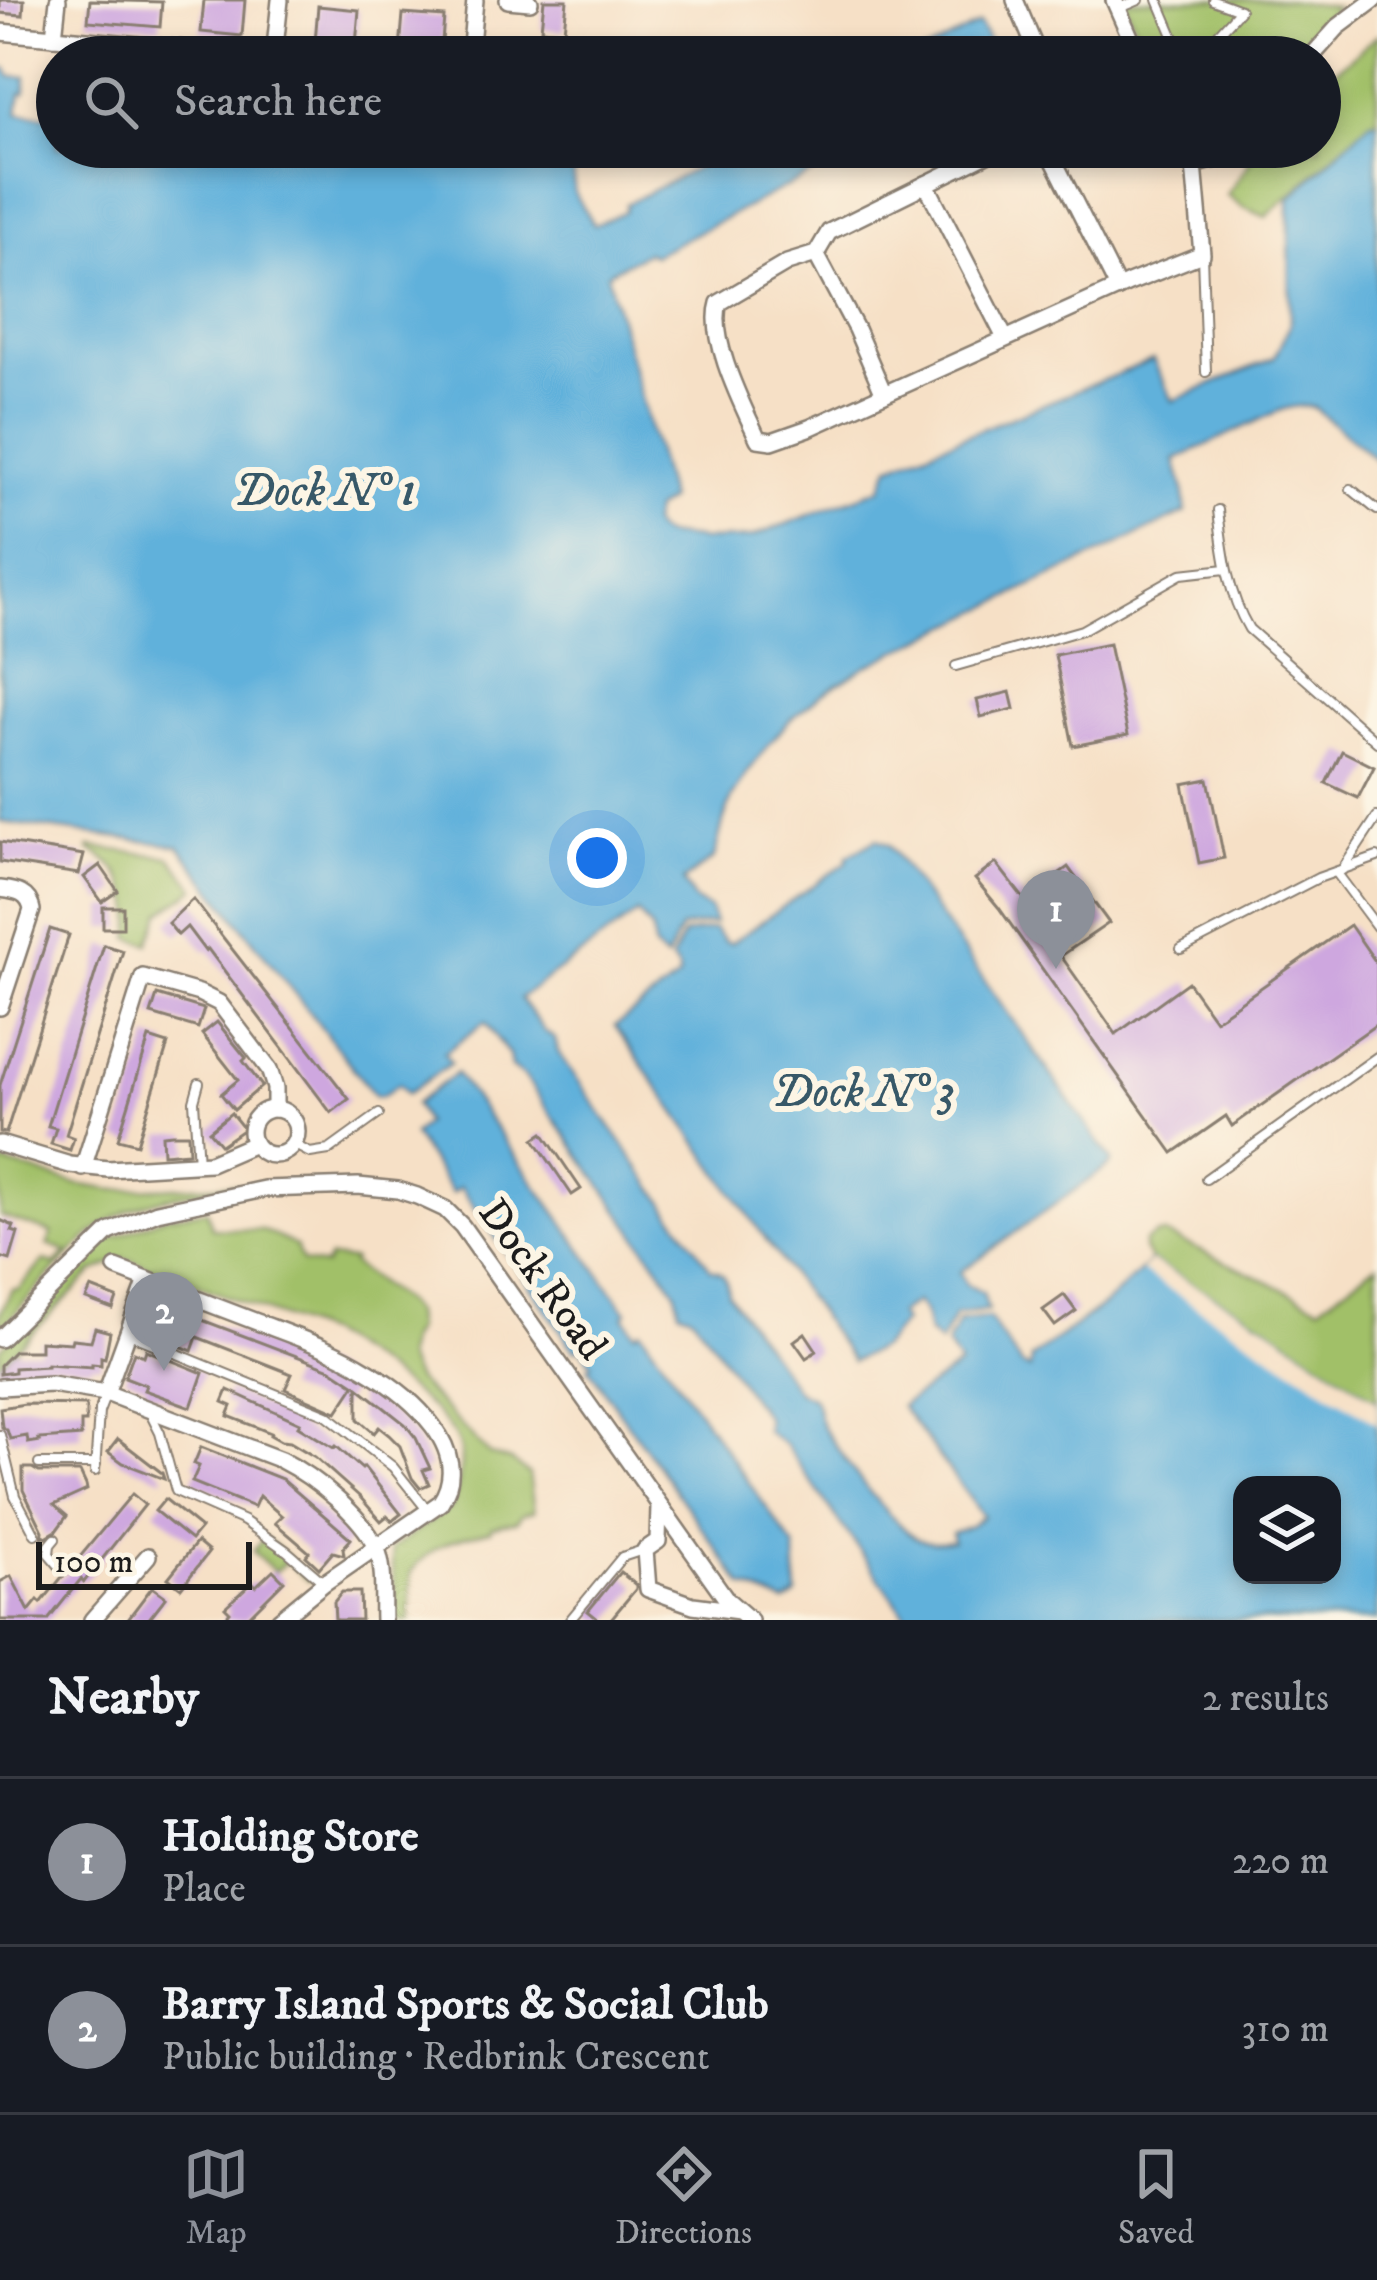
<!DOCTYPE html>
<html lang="en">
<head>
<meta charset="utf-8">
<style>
  :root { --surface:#171b24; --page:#20242c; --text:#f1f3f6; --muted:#9ea1a6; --line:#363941; --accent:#8c9099 }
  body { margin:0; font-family:"IM FELL DW Pica",serif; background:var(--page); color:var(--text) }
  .controls { position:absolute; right:36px; bottom:36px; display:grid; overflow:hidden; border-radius:24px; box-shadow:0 6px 18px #0003 }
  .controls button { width:108px; height:108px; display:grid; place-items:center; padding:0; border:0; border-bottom:3px solid var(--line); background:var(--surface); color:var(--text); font:60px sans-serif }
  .scale { position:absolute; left:36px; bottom:30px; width:216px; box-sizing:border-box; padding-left:12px; border:6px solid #1c1c1c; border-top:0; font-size:33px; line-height:42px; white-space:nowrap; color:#1c1c1c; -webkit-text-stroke:9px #fcf5e5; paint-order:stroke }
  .you { position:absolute; left:597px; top:858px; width:42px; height:42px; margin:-30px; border:9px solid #fff; border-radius:50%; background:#1a73e8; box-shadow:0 0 0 18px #1a73e833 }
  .badge { display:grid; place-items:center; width:78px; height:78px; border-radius:50%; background:var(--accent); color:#fff; font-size:39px; font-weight:700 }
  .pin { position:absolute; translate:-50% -99px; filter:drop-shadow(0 3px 6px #0008) }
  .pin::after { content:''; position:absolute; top:63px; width:42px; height:36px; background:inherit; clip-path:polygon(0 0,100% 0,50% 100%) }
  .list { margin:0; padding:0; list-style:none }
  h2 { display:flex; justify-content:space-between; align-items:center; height:156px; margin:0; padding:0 48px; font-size:51px }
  h2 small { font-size:39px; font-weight:400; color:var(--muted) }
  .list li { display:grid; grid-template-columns:78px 1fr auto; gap:36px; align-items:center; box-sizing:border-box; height:168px; padding:0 48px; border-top:3px solid var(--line) }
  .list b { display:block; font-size:45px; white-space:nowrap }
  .list p { margin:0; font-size:39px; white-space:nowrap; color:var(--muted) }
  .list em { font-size:39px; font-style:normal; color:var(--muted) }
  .icon { flex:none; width:66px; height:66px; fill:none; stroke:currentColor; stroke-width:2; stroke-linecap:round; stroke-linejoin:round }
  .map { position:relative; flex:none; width:1377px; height:1620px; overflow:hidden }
  .search { position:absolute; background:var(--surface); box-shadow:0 6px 18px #0003; left:36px; right:36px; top:36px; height:132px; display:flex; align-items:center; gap:30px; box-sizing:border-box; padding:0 42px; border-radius:66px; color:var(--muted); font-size:45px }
  .sheet { height:492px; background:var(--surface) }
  nav { display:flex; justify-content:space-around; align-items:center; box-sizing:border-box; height:168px; border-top:3px solid var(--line); background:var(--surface); font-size:33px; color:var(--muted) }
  nav a { display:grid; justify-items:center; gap:6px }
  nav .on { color:var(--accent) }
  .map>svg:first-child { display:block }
  .green { fill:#a1c068; stroke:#5e6e42; stroke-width:3 }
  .water { fill:#60b1db; stroke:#3e667c; stroke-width:3; fill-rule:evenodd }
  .pier { fill:#f6e0c6 }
  .building { fill:#cea7df }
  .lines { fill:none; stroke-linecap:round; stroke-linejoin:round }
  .service-casing { stroke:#897e71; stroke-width:12 }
  .minor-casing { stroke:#897e71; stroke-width:20 }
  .service { stroke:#fff; stroke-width:8 }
  .minor { stroke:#fff; stroke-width:15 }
  .labels { text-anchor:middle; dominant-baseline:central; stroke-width:12; stroke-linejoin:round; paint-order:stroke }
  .street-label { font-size:42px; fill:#1c1c1c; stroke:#fcf5e5 }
  .water-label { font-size:45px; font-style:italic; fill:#375868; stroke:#fcf5e5 }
</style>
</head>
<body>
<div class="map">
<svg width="1377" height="1620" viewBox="0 0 1377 1620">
  <rect width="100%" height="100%" fill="#fcf5e5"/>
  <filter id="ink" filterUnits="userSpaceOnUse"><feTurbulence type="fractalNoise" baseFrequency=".00833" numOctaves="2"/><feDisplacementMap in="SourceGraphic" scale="24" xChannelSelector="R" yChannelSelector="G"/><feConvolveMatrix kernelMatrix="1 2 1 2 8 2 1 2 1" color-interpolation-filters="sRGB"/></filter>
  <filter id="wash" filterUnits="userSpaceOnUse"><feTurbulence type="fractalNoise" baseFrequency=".004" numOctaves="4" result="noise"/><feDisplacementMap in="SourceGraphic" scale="48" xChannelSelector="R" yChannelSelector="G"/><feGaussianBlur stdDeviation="2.7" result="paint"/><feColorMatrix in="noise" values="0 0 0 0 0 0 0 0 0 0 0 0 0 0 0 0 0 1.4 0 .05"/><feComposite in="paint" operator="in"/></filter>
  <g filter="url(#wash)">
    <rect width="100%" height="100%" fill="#f6e0c6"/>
    <!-- green -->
    <g class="green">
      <polygon points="1124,0 1286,0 1336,7 1289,57 1148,57"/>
      <polygon points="1377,35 1377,121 1371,121 1266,217 1243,207 1227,195 1250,162 1242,152 1247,147 1320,147 1320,84"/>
      <path d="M90 847 170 857 196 888 161 913 149 944 130 938C138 903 123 864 89 850Z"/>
      <path d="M0 1162 76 1184 114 1190 238 1184C199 1192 153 1196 118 1216 81 1236 32 1296 1 1328L0 1314 12 1289 18 1290 44 1261 55 1264 67 1252 48 1245 52 1233 0 1216Z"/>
      <path d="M207 1210 212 1228 262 1230 296 1246 302 1262 325 1266 329 1258 353 1260 352 1264 405 1303 413 1313 415 1329 408 1341 405 1358 416 1380 490 1455 512 1461 529 1474 534 1511 522 1514 517 1521 491 1527V1530C458 1538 431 1544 411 1572L410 1620H397L391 1549 452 1507C458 1489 463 1469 460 1450 452 1411 358 1351 324 1333L125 1258 93 1272 0 1365V1349L105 1241 164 1217Z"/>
      <polygon points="1157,1234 1165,1234 1320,1306 1377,1264 1377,1401 1266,1325 1151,1261 1144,1249 1144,1242"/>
      <polygon points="264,1537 315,1580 308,1581 286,1561 275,1572 253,1551"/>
    </g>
    <!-- water -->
    <g class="water">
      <polygon points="979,24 998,57 915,57"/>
      <path d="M4 69H7L10 76 26 77 25 93H21L18 113 57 117V147L553 148 573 171 574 192 594 225 625 211 626 204 738 147H864L653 255 647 252 607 273 669 500 654 510 651 523 655 530 662 535 706 540 737 539 752 537 881 488 890 466 1153 360 1173 401 1274 358 1290 325 1289 199 1371 121H1377V461L1315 408C1302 404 1290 407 1278 411L1175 460 1183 487 1186 512 866 666 819 696 789 721 767 747 747 773 732 798 724 819 714 858 683 881 695 901 710 909 715 923 681 928 666 959 654 948 652 931 638 913 520 998 544 1031 555 1039 558 1052 711 1269C725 1272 727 1279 728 1293L798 1392C825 1398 812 1410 823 1427 842 1457 886 1519 915 1537 927 1544 940 1542 953 1541L952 1533 971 1526 983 1516 901 1406 960 1365 947 1345 959 1321 989 1318 1021 1365 1030 1369 1031 1358 1105 1304 1151 1261 1266 1325 1377 1401V1620H909L785 1445 766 1431V1418L693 1316 679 1310 676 1291 524 1076 511 1067 509 1055 485 1022 444 1053 451 1063 407 1094 399 1084 382 1096H375L179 846 0 822V75ZM1242 1485H1332V1575H1242Z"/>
      <polygon points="877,839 889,845 1112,1161 1110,1165 960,1272 966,1284 983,1293 988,1310 955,1315 940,1343 928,1333 924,1312 916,1302 898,1314 903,1322 882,1347 852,1361 615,1026 679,978 679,970 671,960 684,934 714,929 725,942 731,943 847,862 847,856"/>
      <polygon points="456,1073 627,1312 624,1316 635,1333 641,1330 795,1548 797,1595 785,1603 743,1586 588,1367 592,1364 580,1347 575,1350 460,1187 452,1193 413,1135 425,1123 415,1104"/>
    </g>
    <!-- pier -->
    <polygon class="pier" points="1151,1261 1266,1325 1377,1401 1377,1424 1141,1271"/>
    <g id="blocks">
      <!-- building -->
      <g class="building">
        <polygon points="0,0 24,0 23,15 0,13"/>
        <polygon points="90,0 162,2 160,27 88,21"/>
        <polygon points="204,0 245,0 242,36 201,32"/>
        <polygon points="544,0 567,0 564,31 541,29"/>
        <polygon points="318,6 359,10 356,45 315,42"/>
        <polygon points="403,14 444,17 441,54 400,49"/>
        <polygon points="1109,644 1128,735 1073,746 1055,655"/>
        <polygon points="1010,692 1014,709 981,717 977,700"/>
        <polygon points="1342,751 1374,767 1358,798 1326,783"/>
        <polygon points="1208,779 1224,858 1199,863 1183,784"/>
        <polygon points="0,842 84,855 79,874 0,862"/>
        <polygon points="996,863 1024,899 1068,867 1109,923 1061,956 1116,1034 1188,982 1215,1020 1350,925 1377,964 1377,1024 1232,1126 1226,1116 1173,1153 999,908 975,879"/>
        <polygon points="100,865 118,891 102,902 84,877"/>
        <polygon points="193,899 349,1099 331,1113 208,949 205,951 187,927 178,935 168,923"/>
        <rect x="103" y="907" width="20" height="21"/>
        <polygon points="50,929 69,935 6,1133 0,1132 0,1085"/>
        <polygon points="104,945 123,951 66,1135 74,1138 70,1150 51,1144 56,1128 48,1126"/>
        <polygon points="157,995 204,1009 198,1028 151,1014"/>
        <polygon points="217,1022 246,1058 243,1061 262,1086 234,1110 221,1094 238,1080 202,1034"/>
        <polygon points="149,1038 168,1044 137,1144 118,1139"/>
        <polygon points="231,1113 244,1129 221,1145 209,1131"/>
        <polygon points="543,1133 581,1189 572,1195 534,1139"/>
        <polygon points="172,1134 188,1134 189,1152 163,1154 162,1135"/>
        <polygon points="0,1220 14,1226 12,1231 18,1233 10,1260 0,1257"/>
        <polygon points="91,1288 117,1298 113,1309 86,1299"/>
        <polygon points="1064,1295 1076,1311 1055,1326 1043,1310"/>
        <polygon points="152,1301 331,1369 355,1385 337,1412 285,1389 292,1374 197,1337 192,1351 168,1341 172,1330 158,1325 153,1321 155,1317 148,1314"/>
        <polygon points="95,1328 110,1332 105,1358 101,1357 101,1365 92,1364 92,1367 47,1364 47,1366 14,1368 14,1372 0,1374 0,1365 14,1351 40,1351 40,1341 71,1343 72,1339 91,1341"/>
        <polygon points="805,1333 817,1351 806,1358 794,1341"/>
        <polygon points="146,1350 203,1373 191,1407 144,1390 146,1385 125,1377 134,1352 144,1356"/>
        <polygon points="358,1387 405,1424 416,1438 430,1468 423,1470 429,1484 420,1488 412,1478 400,1446 389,1435 379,1427 374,1433 358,1419"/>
        <polygon points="228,1390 300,1423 298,1426 334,1448 336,1446 362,1469 364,1467 401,1514 392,1521 387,1516 381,1521 360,1497 315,1457 290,1442 281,1441 270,1435 271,1433 228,1416 232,1406 223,1402"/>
        <polygon points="25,1404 86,1405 86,1422 81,1422 81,1436 39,1439 40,1441 28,1443 27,1436 10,1439 7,1430 2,1427 0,1408"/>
        <polygon points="118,1439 162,1473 164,1479 123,1463 108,1452"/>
        <polygon points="201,1447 282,1479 351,1539 343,1548 344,1555 333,1552 319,1568 306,1556 309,1552 275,1523 282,1516 259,1496 254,1507 192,1482 199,1466 194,1464"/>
        <polygon points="23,1468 32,1468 39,1472 80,1472 86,1485 87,1490 54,1505 67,1516 56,1531 46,1537 44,1535 42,1539 43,1531 23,1490"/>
        <polygon points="132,1494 145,1505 84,1582 81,1579 48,1620 0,1620 0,1582 11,1576 29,1611 38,1600 41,1603 62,1577 68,1574 69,1566 77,1557 79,1558"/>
        <polygon points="165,1499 201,1528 191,1540 155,1511"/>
        <polygon points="197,1542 209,1552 181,1588 168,1578"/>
        <polygon points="273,1570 284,1581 245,1620 223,1620 230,1612 225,1607 235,1598 252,1582 256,1586"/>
        <polygon points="620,1572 636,1585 636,1589 610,1620 599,1620 588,1611"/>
        <polygon points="152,1587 166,1597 148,1620 127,1620"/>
        <polygon points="342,1592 360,1592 361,1620 335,1620 334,1602"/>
      </g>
    </g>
  </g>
  <g filter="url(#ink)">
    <use href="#blocks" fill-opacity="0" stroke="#897e71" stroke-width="3"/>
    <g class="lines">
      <defs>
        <g id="service">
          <polyline points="1158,0 1182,57"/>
          <polyline points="1120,8 1139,0"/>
          <polyline points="1197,57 1240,10 1213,0"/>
          <polyline points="1202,254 1206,372"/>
          <polyline points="1351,489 1377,510"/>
          <path d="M1218 510C1223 552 1227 592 1249 629L1377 742"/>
          <polyline points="956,666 1082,630 1181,574 1226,569"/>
          <polyline points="1342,870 1377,817"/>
          <polyline points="1336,872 1377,927"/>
          <polyline points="1181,949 1318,878 1377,857"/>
          <polyline points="293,1144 310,1153 329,1150 379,1114"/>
          <polyline points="198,1164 194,1101 199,1083"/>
          <polyline points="1206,1179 1377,1057"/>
          <polyline points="129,1334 327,1415 393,1467 428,1511"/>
          <polyline points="154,1411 152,1417 160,1433 176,1491 244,1521 287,1551 323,1582"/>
          <polyline points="0,1435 15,1496 35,1534"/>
          <polyline points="39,1464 96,1464"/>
          <polyline points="95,1471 99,1412 106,1394"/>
          <polyline points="55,1539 50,1545 49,1554 62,1569"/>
          <polyline points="570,1620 622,1557 643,1550"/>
        </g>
        <g id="minor">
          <polyline points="508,0 530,2"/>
          <polyline points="1015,0 1039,57"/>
          <polyline points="1114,0 1139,57"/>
          <polyline points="0,32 271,57"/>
          <polyline points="54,37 58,0"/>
          <polyline points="274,57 280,0"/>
          <polyline points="470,57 475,0"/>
          <polyline points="1311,57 1338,27 1374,0"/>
          <path d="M1001 147 835 229 829 232 816 254 787 263 719 303C708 338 743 406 758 439L772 441 809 428 1129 283 1202 254 1194 165"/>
          <polyline points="1047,147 1118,288"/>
          <polyline points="1177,147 1185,162 1194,165"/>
          <polyline points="1194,165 1216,159 1228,147"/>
          <polyline points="926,184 1005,338"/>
          <polyline points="816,254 856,329 884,394"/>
          <path d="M0 889C15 891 29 892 32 910L0 1007"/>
          <circle cx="274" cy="1132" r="23"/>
          <polyline points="0,1144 70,1165 108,1169 210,1163 254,1144"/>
          <polyline points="83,1168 143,977 199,993 219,1003 269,1069 275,1088 275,1109"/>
          <path d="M116 1268C163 1286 210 1304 257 1322 294 1336 333 1349 368 1371 409 1395 476 1450 440 1503L324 1583 279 1620"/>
          <polyline points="0,1339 109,1232 157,1212 264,1189 358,1186 398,1190 417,1196 445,1209 462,1226 727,1600 750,1620"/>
          <path d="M0 1387 51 1384 106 1393 281 1460C313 1476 366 1518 378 1552 385 1572 382 1599 383 1620"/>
          <polyline points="106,1393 147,1280"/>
          <polyline points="659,1506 658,1541 645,1550 648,1589 693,1605 739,1611"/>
          <polyline points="92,1620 148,1556"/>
        </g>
      </defs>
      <!-- service casing -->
      <use href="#service" class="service-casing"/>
      <!-- minor casing -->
      <use href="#minor" class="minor-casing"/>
      <!-- service -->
      <use href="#service" class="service"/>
      <!-- minor -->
      <use href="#minor" class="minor"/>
    </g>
  </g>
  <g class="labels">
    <!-- street labels -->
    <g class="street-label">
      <text transform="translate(542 1280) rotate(54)">Dock Road</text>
    </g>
    <!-- water labels -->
    <g class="water-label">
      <text x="325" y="492">Dock Nº 1</text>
      <text x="864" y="1093">Dock Nº 3</text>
    </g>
  </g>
</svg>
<div class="controls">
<button><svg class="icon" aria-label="layers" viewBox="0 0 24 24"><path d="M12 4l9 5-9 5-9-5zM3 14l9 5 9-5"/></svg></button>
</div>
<div class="scale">100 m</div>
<div class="you"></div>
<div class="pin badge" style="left:1056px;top:969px">1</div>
<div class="pin badge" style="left:164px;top:1371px">2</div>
<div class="search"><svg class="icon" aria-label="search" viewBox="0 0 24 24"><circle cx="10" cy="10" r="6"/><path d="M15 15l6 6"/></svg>Search here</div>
</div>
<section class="sheet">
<h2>Nearby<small>2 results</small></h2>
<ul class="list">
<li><span class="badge">1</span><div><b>Holding Store</b><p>Place</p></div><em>220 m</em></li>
<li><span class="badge">2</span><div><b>Barry Island Sports &amp; Social Club</b><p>Public building · Redbrink Crescent</p></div><em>310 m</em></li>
</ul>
</section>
<nav>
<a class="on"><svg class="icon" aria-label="map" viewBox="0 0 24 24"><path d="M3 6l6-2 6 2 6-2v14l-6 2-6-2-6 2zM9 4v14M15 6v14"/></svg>Map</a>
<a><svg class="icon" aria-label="directions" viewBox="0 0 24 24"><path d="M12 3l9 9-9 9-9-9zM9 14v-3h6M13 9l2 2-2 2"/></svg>Directions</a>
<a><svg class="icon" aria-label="saved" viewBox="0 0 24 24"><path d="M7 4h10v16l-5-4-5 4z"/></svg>Saved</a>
</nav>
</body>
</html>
